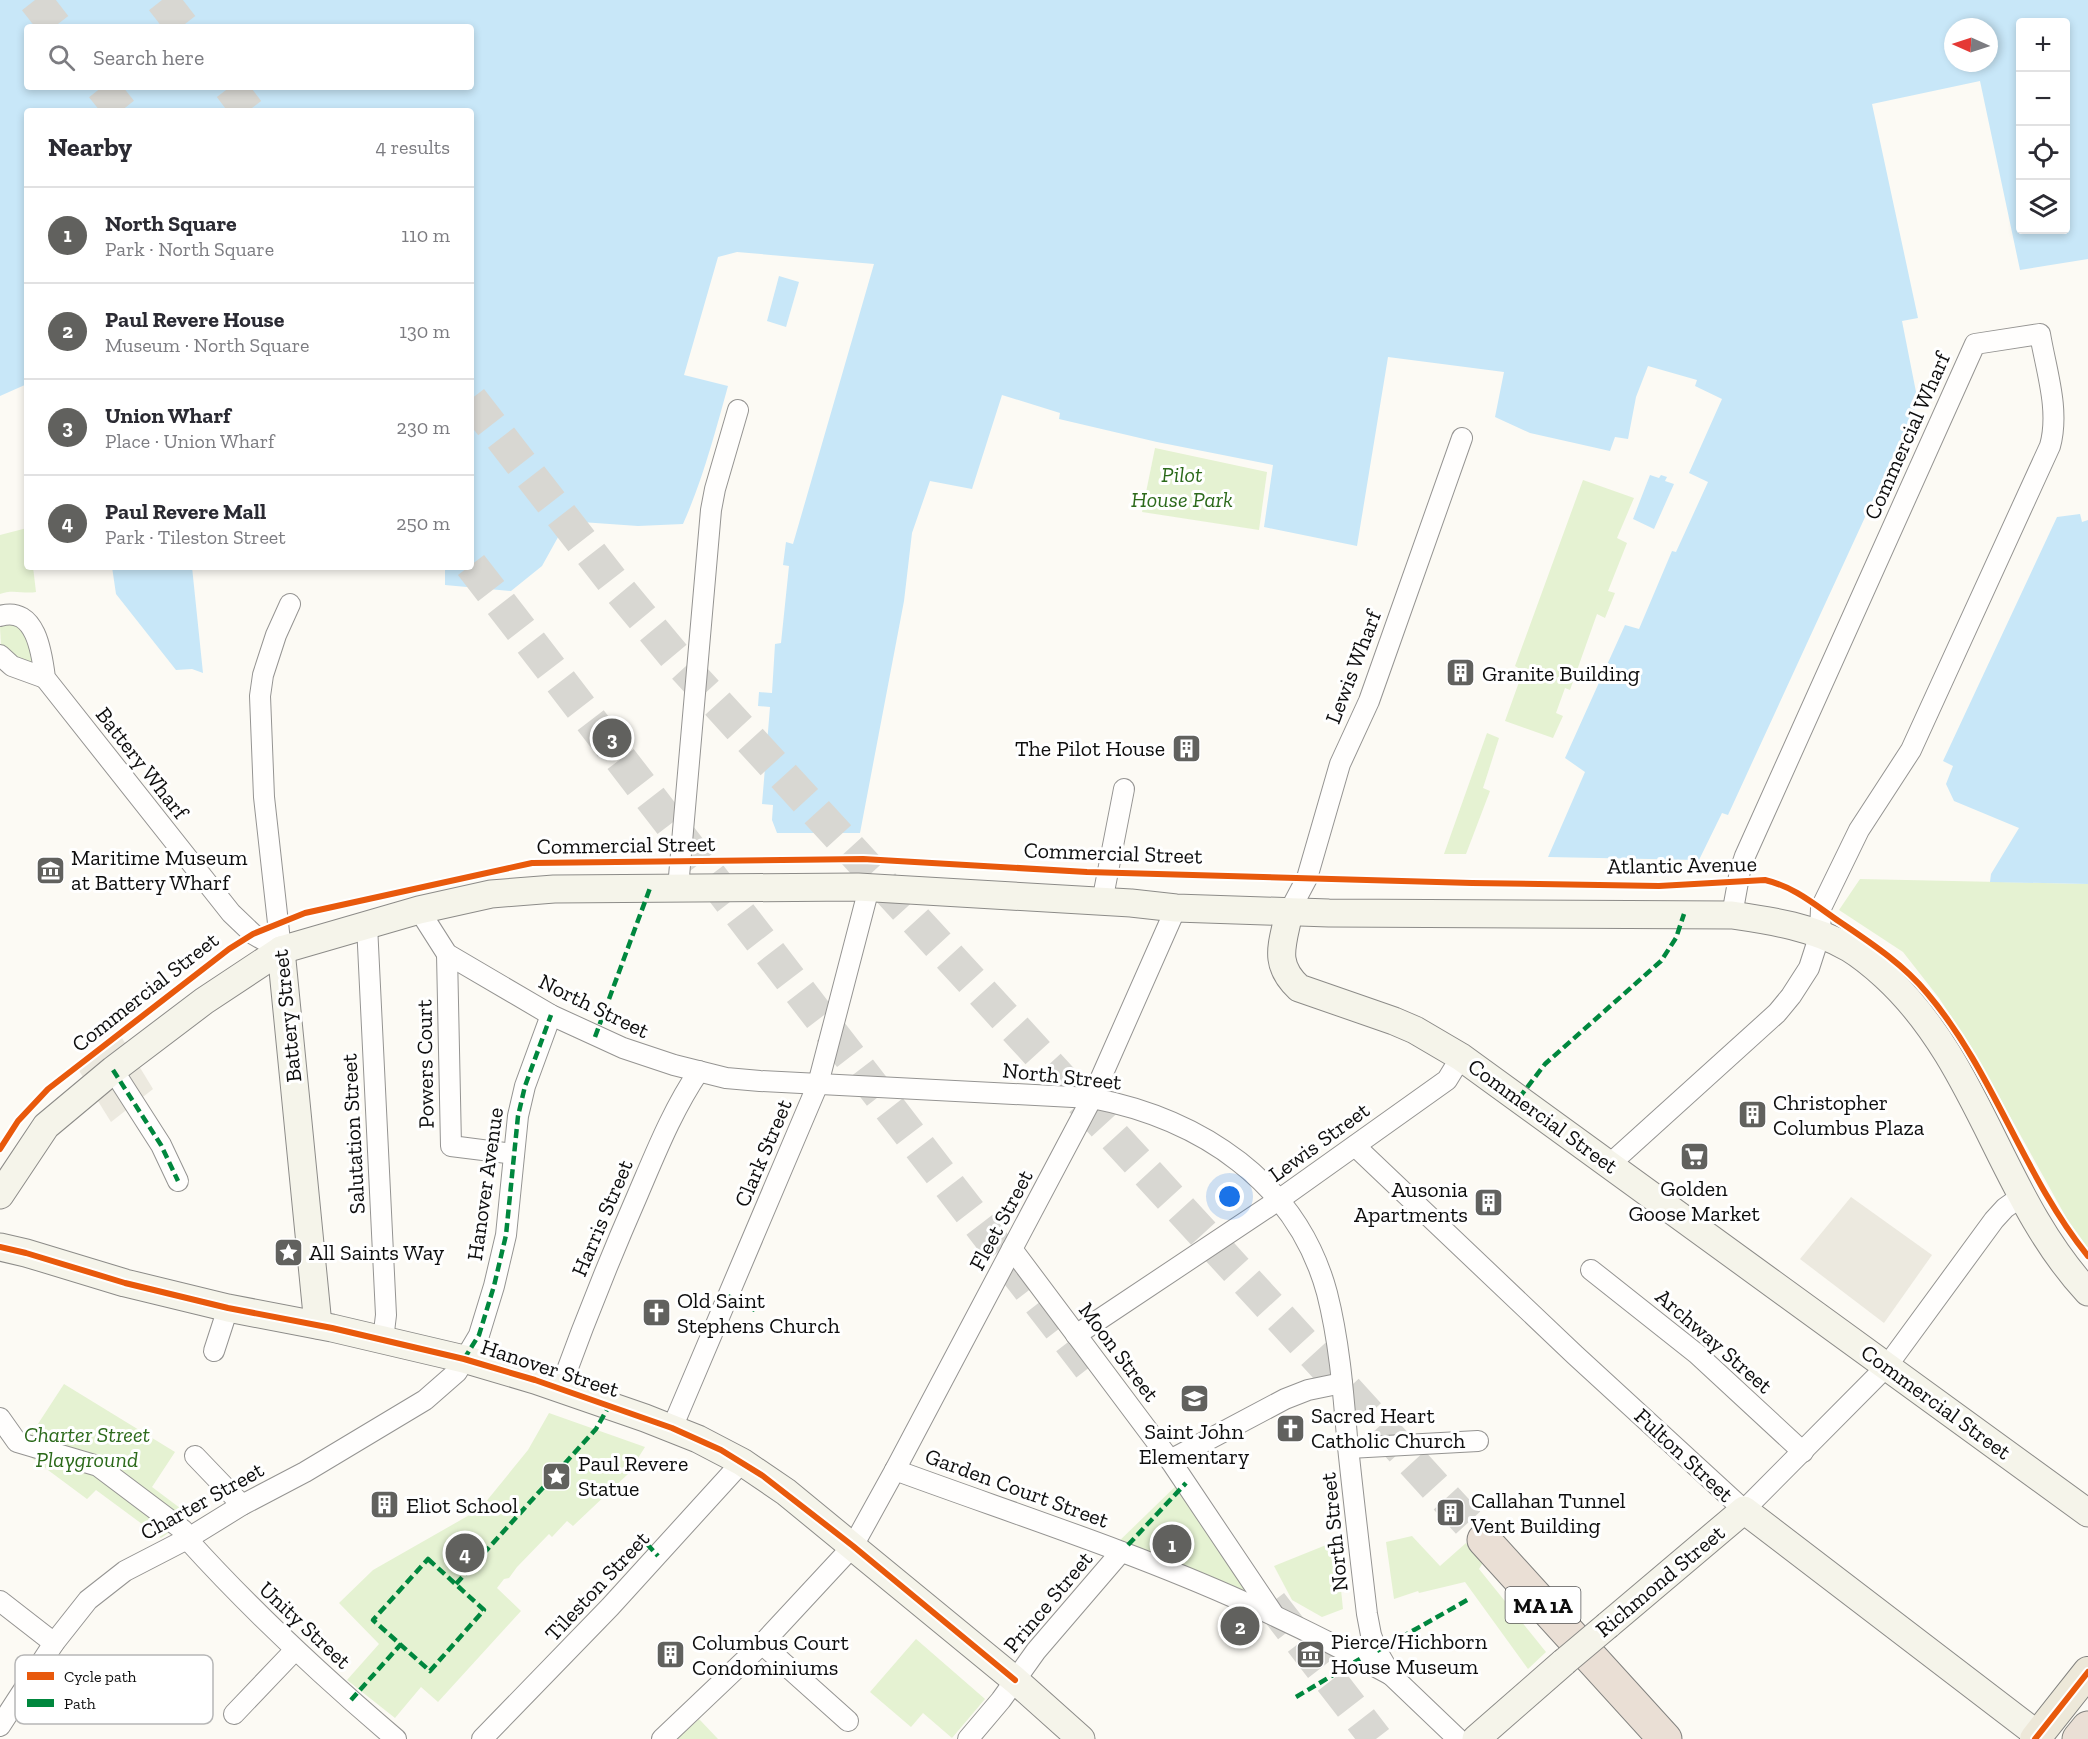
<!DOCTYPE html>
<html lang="en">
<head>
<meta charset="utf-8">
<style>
  :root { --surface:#fff; --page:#f7f7f7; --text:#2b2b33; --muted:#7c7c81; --line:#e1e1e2; --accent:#61615e }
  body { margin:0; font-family:"Zilla Slab",serif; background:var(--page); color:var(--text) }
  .controls { position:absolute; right:18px; top:18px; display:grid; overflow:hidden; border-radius:6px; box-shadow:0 3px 9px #0003 }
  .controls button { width:54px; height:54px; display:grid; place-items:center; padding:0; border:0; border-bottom:2px solid var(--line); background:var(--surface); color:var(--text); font:30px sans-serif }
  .compass { position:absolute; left:1944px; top:18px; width:54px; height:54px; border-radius:50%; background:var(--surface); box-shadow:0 3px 9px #0003; rotate:273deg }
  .you { position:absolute; left:1230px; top:1197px; width:21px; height:21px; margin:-15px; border:4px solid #fff; border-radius:50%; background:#1a73e8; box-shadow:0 0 0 9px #1a73e833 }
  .badge { display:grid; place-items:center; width:39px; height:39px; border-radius:50%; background:var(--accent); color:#fff; font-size:20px; font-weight:700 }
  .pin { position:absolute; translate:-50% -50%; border:3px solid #fff; box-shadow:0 2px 6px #0006 }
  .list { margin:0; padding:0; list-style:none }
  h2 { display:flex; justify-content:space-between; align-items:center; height:78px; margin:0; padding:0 24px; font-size:26px }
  h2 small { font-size:20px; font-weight:400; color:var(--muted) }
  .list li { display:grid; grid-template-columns:39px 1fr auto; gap:18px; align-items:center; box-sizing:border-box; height:96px; padding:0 24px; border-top:2px solid var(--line) }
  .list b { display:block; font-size:22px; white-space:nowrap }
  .list p { margin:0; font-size:20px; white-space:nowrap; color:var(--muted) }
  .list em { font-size:20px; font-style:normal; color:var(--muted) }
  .icon { flex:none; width:33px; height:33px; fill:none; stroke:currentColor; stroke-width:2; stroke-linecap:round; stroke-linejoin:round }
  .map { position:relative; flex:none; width:2088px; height:1739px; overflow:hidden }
  .search { position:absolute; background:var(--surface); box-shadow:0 3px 9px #0003; left:24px; top:24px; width:450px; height:66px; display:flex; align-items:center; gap:15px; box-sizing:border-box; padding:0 21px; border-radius:6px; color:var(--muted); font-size:22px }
  .panel { position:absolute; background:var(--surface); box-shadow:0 3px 9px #0003; left:24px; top:108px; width:450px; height:462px; border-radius:6px }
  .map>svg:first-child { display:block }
  .green { fill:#e5f2d2 }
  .plaza { fill:#ece9df }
  .water { fill:#c8e7f8; fill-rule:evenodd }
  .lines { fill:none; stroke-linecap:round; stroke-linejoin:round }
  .highway-tunnel { stroke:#d8d7d2; stroke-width:33; stroke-dasharray:33 16; stroke-linecap:butt }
  .street-casing { stroke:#959492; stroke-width:22 }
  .secondary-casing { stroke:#8c8b88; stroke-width:29 }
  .primary-casing { stroke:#82827f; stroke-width:32 }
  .highway-casing { stroke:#82827f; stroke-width:35 }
  .street { stroke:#fffefd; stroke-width:20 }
  .secondary { stroke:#f5f4ea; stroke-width:27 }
  .primary { stroke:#ede8d9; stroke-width:30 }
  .highway { stroke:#eadfd5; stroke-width:33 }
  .secondary-bridge-casing { stroke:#8c8b88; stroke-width:29; stroke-linecap:butt }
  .secondary-bridge { stroke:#f5f4ea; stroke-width:27 }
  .quiet { stroke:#00873e; stroke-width:4.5; stroke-dasharray:9 4.5; stroke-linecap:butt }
  .cycleway-casing { stroke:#fff; stroke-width:10 }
  .cycleway { stroke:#e8590c; stroke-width:6 }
  .labels { text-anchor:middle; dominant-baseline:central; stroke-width:6; stroke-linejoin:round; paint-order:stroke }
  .shield { fill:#fff; stroke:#565656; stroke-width:1.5 }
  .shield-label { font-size:21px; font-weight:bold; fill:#0e0e0e }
  .street-label { font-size:22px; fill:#0e0e0e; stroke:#fff }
  .park-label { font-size:22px; font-style:italic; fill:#2c6a1b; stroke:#fff }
  .poi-label { font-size:22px; fill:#0e0e0e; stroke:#fff; text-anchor:start }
  .key { fill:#fff; stroke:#b7b7b7; stroke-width:1.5 }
  .key-label { font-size:16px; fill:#0e0e0e }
</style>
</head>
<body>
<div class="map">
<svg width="2088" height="1739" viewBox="0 0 2088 1739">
  <rect width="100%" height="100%" fill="#fcfaf4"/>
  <!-- green -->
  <g class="green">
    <polygon points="1155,448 1267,472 1259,530 1142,512"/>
    <polygon points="1583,480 1634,498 1617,538 1627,543 1608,591 1615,593 1605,618 1597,614 1570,690 1565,688 1556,713 1563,716 1553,738 1505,721 1523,671 1515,666"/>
    <path d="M27 528V567H33L36 592C24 594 12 589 0 594V535Z"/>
    <polygon points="8,622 24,629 36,663 27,666 1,646 0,627"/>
    <polygon points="1487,733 1499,738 1483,788 1490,791 1466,854 1444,854"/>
    <polygon points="1860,879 2088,884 2088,1248 2067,1219 1972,1048 1939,998 1903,952 1839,910"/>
    <polygon points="64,1384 175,1452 152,1487 192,1517 161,1538 96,1490 87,1499 21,1450"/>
    <polygon points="549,1413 645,1447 628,1474 573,1526 567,1521 552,1537 549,1534 517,1567 509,1578 504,1579 497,1588 521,1611 438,1702 421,1687 395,1718 347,1680 379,1644 339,1603 373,1570 480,1509 528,1450"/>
    <polygon points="1183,1479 1275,1616 1112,1548"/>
    <polygon points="1412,1536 1440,1566 1466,1543 1484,1561 1479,1569 1546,1652 1528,1669 1465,1582 1419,1593 1418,1591 1394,1599 1386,1542"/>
    <polygon points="1336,1541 1343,1609 1322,1617 1292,1600 1274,1566"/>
    <polygon points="916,1639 985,1699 952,1738 923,1713 911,1727 870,1692"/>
    <polygon points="699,1719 718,1739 677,1739"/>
  </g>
  <!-- plaza -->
  <g class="plaza">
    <polygon points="122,1038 153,1089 111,1122 78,1069"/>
    <polygon points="1851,1197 1932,1255 1884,1323 1800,1259"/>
  </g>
  <!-- water -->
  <g class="water">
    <path d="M0 0H2088V259L2020 270 1980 81 1872 104 1918 318 1902 321 1918 402 1728 815 1722 813 1699 860 1548 857 1585 772 1565 758 1625 625 1639 629 1672 551 1676 552 1708 482 1689 473 1722 399 1695 386 1697 380 1648 366 1636 397 1628 439 1615 437 1610 451 1530 433 1495 417 1504 372 1388 357 1357 546 1264 527 1273 465 1157 442 1059 419 1060 413 1002 395 972 489 930 481 912 533 904 601 860 833H777L772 820 773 805 762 804 770 707 758 706 759 692 772 693 775 644 781 643 789 566 783 565 786 542 793 544 874 264 737 252 718 257 684 375 728 386C715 433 703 479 683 524L638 526 567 521 542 566 511 591 445 585V570L435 569V567H471V111H27V384L0 396ZM2066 22V230H2020V22ZM27 27H471V87H27ZM1953 27H1989V63H1953Z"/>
    <polygon points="779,276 799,282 786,327 767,321"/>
    <polygon points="1650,475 1659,478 1661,475 1667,477 1665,481 1674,484 1654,529 1633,519"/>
    <polygon points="2080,514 2082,522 2088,520 2088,884 1990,882 1991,874 2019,828 1954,801 1946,784 1953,766 1943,761 2057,517"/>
    <polygon points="112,567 192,567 203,673 192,669 176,670 116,594"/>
  </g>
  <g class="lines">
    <!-- highway-tunnel -->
    <g class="highway-tunnel">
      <polyline points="35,0 56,27"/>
      <polyline points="162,0 183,27"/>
      <polyline points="102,87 121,111"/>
      <polyline points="230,87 248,111"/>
      <polyline points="471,399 617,587 681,664 1484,1540"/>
      <polyline points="471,565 1093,1372"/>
      <polyline points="1271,1603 1376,1739"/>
    </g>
    <defs>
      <g id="street">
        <path d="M0 616C36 605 42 654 45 678L231 913 253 934 281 950"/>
        <polyline points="0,655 12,666 45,678"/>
        <polyline points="678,888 711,510 715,489 738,410"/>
        <polyline points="1102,902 1124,789"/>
        <path d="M419 910 447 954 551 1015 623 1048 674 1065 726 1078 760 1081 1092 1098C1201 1119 1297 1182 1327 1293 1339 1340 1343 1389 1347 1437 1353 1496 1360 1555 1367 1614L1371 1635 1377 1651 1391 1675 1458 1739"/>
        <polyline points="1289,912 1307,878 1340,764 1369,701 1462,438"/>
        <polyline points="367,925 386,1315 383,1340"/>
        <polyline points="281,950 264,797 260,696 263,675 276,635 290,604"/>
        <polyline points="447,954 451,1146 514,1154"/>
        <polyline points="113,1070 161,1145 178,1181"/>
        <polyline points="1355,1146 1575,1355 1744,1510 1887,1366 1994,1220 2005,1208 2022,1196"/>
        <path d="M1610 1164 1777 1013 1791 996 1809 968 1820 934 1821 908 1859 830 1911 750 2050 446C2060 410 2046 370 2040 334L1975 344 1745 856 1740 871 1732 915"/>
        <polyline points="1012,1249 1170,1460 1274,1615"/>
        <polyline points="1591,1270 1697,1354 1803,1452"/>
        <polyline points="1076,1335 1280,1199 1447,1080 1461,1057"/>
        <polyline points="214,1351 228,1308"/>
        <path d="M560 1389C584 1323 610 1258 638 1194 656 1152 673 1109 699 1071"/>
        <polyline points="0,1418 17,1442 98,1466 183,1530"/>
        <polyline points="672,1428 818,1084 869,888"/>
        <polyline points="1349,1448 1478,1441"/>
        <polyline points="195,1456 242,1505"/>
        <polyline points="1170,1460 1285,1399 1308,1390 1342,1383"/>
        <path d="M895 1470C1012 1513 1131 1551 1244 1602 1294 1624 1343 1649 1391 1675"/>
        <path d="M187 1539C252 1611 322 1676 396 1739"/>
        <polyline points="0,1601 54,1643"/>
        <polyline points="762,1644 848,1721"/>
        <polyline points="234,1714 295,1650"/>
        <polyline points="0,1726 54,1643 88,1600 125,1571 187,1539 242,1505 305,1472 425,1400 457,1372 479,1335 494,1286 506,1235 518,1116 525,1086 551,1015"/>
        <polyline points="482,1739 610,1607 742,1462"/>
        <polyline points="662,1739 762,1644 853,1546 895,1470 1092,1098 1176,908"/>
        <polyline points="968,1739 1001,1700 1036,1651 1121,1552"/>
      </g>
      <g id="secondary">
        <path d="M1289 912C1283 944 1272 963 1299 988L1394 1021 1415 1030 1461 1057 2088 1513"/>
        <polyline points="281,950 318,1325"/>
        <path d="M0 1195 46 1126 113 1070 204 1001 281 950 419 910 491 894 554 889 858 887 1131 903 1176 908 1329 913 1732 915C1773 921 1813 927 1849 948 1862 956 1874 966 1885 976 1980 1063 2001 1199 2088 1292"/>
        <polyline points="0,1247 26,1253 125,1283 228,1308 332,1328 464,1359 535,1380 645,1418 698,1439 742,1462 786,1492 1015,1680 1081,1739"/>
        <polyline points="1608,1625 1744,1510 2038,1735"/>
        <polyline points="1476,1739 1564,1662"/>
      </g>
      <polyline id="primary" points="2035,1739 2088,1672"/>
      <g id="highway">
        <polyline points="1484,1540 1665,1739"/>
        <polyline points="2079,1739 2088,1728"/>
      </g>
    </defs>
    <!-- street casing -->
    <use href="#street" class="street-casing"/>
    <!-- secondary casing -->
    <use href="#secondary" class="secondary-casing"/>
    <!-- primary casing -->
    <use href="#primary" class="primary-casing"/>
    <!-- highway casing -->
    <use href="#highway" class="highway-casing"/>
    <!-- street -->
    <use href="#street" class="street"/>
    <!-- secondary -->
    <use href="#secondary" class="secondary"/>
    <!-- primary -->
    <use href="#primary" class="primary"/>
    <!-- highway -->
    <use href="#highway" class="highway"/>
    <defs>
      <polyline id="secondary-bridge" points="1564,1662 1608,1625"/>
    </defs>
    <!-- secondary-bridge casing -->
    <use href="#secondary-bridge" class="secondary-bridge-casing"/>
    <!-- secondary-bridge -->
    <use href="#secondary-bridge" class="secondary-bridge"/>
    <!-- quiet -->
    <g class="quiet">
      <polyline points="595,1037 650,888"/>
      <polyline points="113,1070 161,1145 178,1181"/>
      <polyline points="1519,1098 1545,1064 1661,961 1676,938 1684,914"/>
      <polyline points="728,1296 755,1310"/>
      <polyline points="464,1359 479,1335 494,1286 506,1235 518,1116 525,1086 551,1015"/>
      <polyline points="638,1534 658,1556"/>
      <polyline points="1128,1545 1186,1483"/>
      <polygon points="428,1559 484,1610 430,1671 373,1620"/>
      <polyline points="456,1584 596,1429 609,1406"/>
      <polyline points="1377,1651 1469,1599"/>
      <polyline points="1296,1697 1360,1659"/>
      <polyline points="351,1700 401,1644"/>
    </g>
    <defs>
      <g id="cycleway">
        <path d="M0 1149 18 1121 48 1089 229 949 253 934 305 913 532 863 863 859 1087 872 1472 883 1659 886 1765 880C1795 887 1815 905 1840 922 1871 943 1903 964 1927 993 1994 1072 2023 1176 2088 1256"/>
        <polyline points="0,1247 26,1253 125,1283 228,1308 332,1328 464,1359 535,1380 672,1428 721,1450 763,1476 853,1546 1015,1680"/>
        <polyline points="2035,1739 2088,1672"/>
      </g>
    </defs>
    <!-- cycleway casing -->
    <use href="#cycleway" class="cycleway-casing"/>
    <!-- cycleway -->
    <use href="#cycleway" class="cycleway"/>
  </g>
  <!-- icons -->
  <defs>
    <symbol id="building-square" viewBox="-11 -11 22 22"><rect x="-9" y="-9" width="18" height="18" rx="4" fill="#61615e" stroke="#fff"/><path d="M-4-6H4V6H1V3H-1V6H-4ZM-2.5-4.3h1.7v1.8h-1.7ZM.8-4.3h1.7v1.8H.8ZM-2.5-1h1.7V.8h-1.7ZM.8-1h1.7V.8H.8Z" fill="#fff"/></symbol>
    <symbol id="museum-square" viewBox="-11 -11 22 22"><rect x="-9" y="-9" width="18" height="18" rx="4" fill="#61615e" stroke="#fff"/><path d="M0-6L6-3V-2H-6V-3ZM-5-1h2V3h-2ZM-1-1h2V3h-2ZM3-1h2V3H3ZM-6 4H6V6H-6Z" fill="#fff"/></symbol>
    <symbol id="supermarket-square" viewBox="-11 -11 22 22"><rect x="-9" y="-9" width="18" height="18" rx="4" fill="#61615e" stroke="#fff"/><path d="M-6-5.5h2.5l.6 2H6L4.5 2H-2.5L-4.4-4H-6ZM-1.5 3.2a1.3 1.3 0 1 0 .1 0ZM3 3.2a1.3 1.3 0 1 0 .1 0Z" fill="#fff"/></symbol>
    <symbol id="sight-square" viewBox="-11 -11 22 22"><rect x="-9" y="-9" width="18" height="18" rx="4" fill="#61615e" stroke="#fff"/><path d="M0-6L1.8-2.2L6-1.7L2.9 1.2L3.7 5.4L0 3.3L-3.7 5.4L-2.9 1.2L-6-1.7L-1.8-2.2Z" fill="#fff"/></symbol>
    <symbol id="church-square" viewBox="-11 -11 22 22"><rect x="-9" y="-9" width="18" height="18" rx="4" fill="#61615e" stroke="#fff"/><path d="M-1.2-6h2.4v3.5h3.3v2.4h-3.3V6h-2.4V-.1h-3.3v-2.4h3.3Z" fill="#fff"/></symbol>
    <symbol id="school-square" viewBox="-11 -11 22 22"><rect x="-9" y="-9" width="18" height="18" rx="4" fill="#61615e" stroke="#fff"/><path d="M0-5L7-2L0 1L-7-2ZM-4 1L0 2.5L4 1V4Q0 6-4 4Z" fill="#fff"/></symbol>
  </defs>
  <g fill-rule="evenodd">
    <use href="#building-square" x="1444" y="656" width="33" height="33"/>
    <use href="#building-square" x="1170" y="732" width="33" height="33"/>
    <use href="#museum-square" x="34" y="854" width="33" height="33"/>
    <use href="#building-square" x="1736" y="1098" width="33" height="33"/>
    <use href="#supermarket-square" x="1678" y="1140" width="33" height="33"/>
    <use href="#building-square" x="1472" y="1186" width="33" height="33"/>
    <use href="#sight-square" x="272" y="1236" width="33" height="33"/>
    <use href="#church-square" x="640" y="1296" width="33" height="33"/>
    <use href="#school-square" x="1178" y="1382" width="33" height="33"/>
    <use href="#church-square" x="1274" y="1412" width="33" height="33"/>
    <use href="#sight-square" x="540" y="1460" width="33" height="33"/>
    <use href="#building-square" x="368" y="1488" width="33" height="33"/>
    <use href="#building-square" x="1434" y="1496" width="33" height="33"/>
    <use href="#museum-square" x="1294" y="1638" width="33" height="33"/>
    <use href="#building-square" x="654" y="1638" width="33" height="33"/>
  </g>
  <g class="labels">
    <!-- shield labels -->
    <rect class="shield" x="1505.5" y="1587" width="75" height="36" rx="4.5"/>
    <g class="shield-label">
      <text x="1543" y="1605">MA 1A</text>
    </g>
    <!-- street labels -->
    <g class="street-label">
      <text transform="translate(1907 436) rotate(-66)">Commercial Wharf</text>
      <text transform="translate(1353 667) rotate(-69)">Lewis Wharf</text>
      <text transform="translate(142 763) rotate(52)">Battery Wharf</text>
      <text transform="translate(626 845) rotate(-1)">Commercial Street</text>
      <text transform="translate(1113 853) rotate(2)">Commercial Street</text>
      <text transform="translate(1682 865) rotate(-1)">Atlantic Avenue</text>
      <text transform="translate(145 992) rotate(-38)">Commercial Street</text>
      <text transform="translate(594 1006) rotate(26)">North Street</text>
      <text transform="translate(287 1016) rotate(-96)">Battery Street</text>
      <text transform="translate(425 1064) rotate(-91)">Powers Court</text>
      <text transform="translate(1062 1076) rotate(6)">North Street</text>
      <text transform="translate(1543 1116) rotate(36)">Commercial Street</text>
      <text transform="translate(353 1134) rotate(-93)">Salutation Street</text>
      <text transform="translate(1319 1142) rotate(-36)">Lewis Street</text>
      <text transform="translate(763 1153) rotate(-67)">Clark Street</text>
      <text transform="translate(485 1184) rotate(-82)">Hanover Avenue</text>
      <text transform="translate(602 1218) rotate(-67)">Harris Street</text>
      <text transform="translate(1001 1220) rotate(-62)">Fleet Street</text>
      <text transform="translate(1714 1341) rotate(41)">Archway Street</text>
      <text transform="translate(1119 1352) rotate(53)">Moon Street</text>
      <text transform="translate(550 1368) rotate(18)">Hanover Street</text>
      <text transform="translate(1936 1402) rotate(36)">Commercial Street</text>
      <text transform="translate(1684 1455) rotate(43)">Fulton Street</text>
      <text transform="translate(1017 1488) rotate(20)">Garden Court Street</text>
      <text transform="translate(202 1501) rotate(-29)">Charter Street</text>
      <text transform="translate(1334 1532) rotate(-96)">North Street</text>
      <text transform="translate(1660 1581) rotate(-40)">Richmond Street</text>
      <text transform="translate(597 1586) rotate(-47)">Tileston Street</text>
      <text transform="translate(1048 1602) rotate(-50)">Prince Street</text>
      <text transform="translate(305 1625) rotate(43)">Unity Street</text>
    </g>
    <!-- park labels -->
    <g class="park-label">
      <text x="1182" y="474">Pilot<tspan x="1182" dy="25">House Park</tspan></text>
      <text x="87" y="1434">Charter Street<tspan x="87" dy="25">Playground</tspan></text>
    </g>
    <!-- poi labels -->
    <g class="poi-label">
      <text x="1482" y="673">Granite Building</text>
      <text x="1165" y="748" text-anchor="end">The Pilot House</text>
      <text x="71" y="857">Maritime Museum<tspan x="71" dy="25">at Battery Wharf</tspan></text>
      <text x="1773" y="1102">Christopher<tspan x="1773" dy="25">Columbus Plaza</tspan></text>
      <text x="1694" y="1188" text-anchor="middle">Golden<tspan x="1694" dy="25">Goose Market</tspan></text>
      <text x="1468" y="1189" text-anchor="end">Ausonia<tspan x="1468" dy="25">Apartments</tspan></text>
      <text x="309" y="1252">All Saints Way</text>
      <text x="677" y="1300">Old Saint<tspan x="677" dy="25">Stephens Church</tspan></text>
      <text x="1311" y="1415">Sacred Heart<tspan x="1311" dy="25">Catholic Church</tspan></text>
      <text x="1194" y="1431" text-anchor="middle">Saint John<tspan x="1194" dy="25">Elementary</tspan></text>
      <text x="578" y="1463">Paul Revere<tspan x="578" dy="25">Statue</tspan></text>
      <text x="1471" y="1500">Callahan Tunnel<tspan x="1471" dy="25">Vent Building</tspan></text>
      <text x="406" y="1505">Eliot School</text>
      <text x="1331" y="1641">Pierce/Hichborn<tspan x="1331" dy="25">House Museum</tspan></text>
      <text x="692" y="1642">Columbus Court<tspan x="692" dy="25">Condominiums</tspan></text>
    </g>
  </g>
  <!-- legend -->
  <rect x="15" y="1655" width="198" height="69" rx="9" class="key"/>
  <rect x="27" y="1672" width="27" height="8" fill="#e8590c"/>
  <rect x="27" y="1699" width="27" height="8" fill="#00873e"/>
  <g class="key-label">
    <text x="64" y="1682">Cycle path</text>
    <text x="64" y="1709">Path</text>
  </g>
</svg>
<div class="controls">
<button>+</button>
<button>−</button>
<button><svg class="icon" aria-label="locate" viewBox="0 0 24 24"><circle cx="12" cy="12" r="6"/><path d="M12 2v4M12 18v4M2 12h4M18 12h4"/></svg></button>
<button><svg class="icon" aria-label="layers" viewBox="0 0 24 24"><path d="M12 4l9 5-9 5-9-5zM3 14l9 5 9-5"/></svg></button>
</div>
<svg class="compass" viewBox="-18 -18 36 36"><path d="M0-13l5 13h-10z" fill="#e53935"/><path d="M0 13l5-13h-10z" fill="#7c7c81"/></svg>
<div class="you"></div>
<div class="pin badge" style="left:1172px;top:1544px">1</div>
<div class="pin badge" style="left:1240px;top:1626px">2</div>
<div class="pin badge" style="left:612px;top:738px">3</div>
<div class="pin badge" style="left:465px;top:1553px">4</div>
<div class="search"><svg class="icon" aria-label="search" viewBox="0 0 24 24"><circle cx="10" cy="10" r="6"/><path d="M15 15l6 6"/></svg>Search here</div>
<section class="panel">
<h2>Nearby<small>4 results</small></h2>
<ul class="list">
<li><span class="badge">1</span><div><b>North Square</b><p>Park · North Square</p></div><em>110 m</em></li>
<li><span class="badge">2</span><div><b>Paul Revere House</b><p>Museum · North Square</p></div><em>130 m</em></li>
<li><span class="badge">3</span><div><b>Union Wharf</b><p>Place · Union Wharf</p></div><em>230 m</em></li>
<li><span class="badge">4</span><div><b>Paul Revere Mall</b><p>Park · Tileston Street</p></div><em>250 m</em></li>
</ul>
</section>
</div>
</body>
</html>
